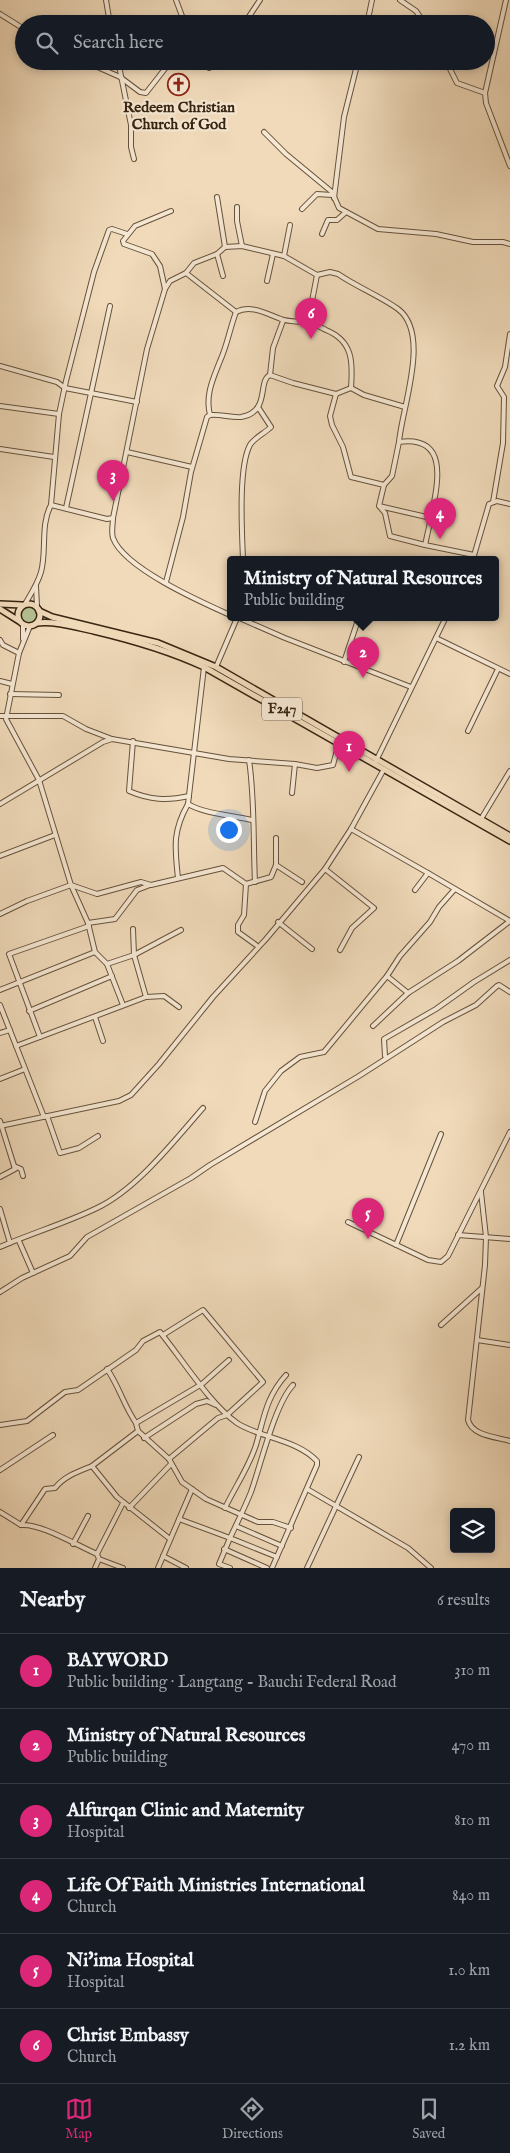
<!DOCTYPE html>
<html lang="en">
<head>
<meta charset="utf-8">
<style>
  :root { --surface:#171b24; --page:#242831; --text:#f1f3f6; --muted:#9ea1a6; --line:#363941; --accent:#db2777 }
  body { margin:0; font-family:"IM FELL English",serif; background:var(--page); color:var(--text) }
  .controls { position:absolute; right:15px; bottom:15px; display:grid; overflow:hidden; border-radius:5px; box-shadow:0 2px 8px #0003 }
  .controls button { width:45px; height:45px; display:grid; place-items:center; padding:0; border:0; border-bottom:1px solid var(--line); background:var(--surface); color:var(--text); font:25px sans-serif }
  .you { position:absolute; left:228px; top:829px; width:18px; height:18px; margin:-12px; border:4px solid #fff; border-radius:50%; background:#1a73e8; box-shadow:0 0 0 8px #1a73e833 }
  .badge { display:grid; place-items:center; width:32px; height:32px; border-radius:50%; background:var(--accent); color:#fff; font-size:16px; font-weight:700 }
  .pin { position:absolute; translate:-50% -41px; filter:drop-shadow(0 1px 2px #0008) }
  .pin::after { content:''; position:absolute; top:26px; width:18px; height:15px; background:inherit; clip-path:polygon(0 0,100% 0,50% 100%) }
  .popup { position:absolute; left:227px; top:556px; width:272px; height:65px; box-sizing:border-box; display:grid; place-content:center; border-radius:5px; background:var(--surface); filter:drop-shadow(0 1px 4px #0005); font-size:16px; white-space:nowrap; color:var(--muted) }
  .popup b { font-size:19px; color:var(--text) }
  .popup::after { content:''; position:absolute; left:50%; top:100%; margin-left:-10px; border:10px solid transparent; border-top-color:var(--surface) }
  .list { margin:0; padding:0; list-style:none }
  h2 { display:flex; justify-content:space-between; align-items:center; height:65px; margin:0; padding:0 20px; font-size:21px }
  h2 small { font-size:16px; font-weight:400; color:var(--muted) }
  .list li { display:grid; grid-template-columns:32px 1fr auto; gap:15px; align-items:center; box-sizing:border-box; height:75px; padding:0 20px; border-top:1px solid var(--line) }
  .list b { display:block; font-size:19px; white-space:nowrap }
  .list p { margin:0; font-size:16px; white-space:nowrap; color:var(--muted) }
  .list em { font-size:16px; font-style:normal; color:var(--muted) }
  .icon { flex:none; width:28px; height:28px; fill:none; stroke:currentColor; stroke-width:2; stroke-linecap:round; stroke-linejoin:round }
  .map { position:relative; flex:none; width:510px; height:1568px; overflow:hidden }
  .search { position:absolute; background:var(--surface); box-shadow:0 2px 8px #0003; left:15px; right:15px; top:15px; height:55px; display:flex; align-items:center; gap:12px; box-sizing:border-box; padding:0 18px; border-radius:28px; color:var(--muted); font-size:19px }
  .sheet { height:515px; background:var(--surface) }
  nav { display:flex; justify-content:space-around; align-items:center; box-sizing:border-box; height:70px; border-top:1px solid var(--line); background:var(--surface); font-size:14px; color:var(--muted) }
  nav a { display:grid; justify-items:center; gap:2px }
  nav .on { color:var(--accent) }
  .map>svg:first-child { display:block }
  .green { fill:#b4c194; stroke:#767353 }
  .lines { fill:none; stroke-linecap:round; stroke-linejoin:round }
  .minor-casing { stroke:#66523c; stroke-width:6 }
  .major-casing { stroke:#382512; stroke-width:8 }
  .minor { stroke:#f5e7d2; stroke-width:4 }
  .major { stroke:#f0daba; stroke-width:5 }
  .labels { text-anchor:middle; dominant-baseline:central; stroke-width:4.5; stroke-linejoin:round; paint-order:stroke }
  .shield { fill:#f5e7d2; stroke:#715f4c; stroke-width:1 }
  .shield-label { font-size:14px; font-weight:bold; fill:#382512 }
  .poi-label { font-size:15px; font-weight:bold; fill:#382512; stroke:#f5e7d2 }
</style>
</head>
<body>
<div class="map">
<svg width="510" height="1568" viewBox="0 0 510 1568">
  <rect width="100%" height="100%" fill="#f0daba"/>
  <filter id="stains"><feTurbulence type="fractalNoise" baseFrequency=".004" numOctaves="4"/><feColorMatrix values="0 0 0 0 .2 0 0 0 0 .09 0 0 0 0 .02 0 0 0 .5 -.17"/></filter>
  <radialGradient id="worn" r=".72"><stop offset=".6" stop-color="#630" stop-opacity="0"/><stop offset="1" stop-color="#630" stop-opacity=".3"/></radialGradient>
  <!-- green -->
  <circle class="green" cx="29" cy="615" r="10"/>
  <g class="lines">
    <defs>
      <g id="minor">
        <polyline points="106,0 110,24"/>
        <polyline points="176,0 185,24"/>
        <polyline points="400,0 416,11 425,24"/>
        <polyline points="0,14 24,29"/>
        <polyline points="230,24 248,18 260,0"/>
        <polyline points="367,24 372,0"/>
        <polyline points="84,61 120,77 140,92 146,93 171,61"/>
        <polyline points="118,61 131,125 131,147 134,159"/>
        <polyline points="207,61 209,68"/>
        <polyline points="446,61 457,83 485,93 486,103 510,166"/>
        <polyline points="485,93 506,0"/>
        <polyline points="264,132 286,154 332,192 339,208 378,229 436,234 473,242 503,242 510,244"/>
        <polyline points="217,197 225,247"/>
        <polyline points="334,198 344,117 358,61"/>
        <polyline points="237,207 237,221 242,246"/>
        <polyline points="302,209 317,194 332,195"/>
        <path d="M171 211 135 226 123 241 124 244 152 254 160 266 165 289 147 349 113 518C113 524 111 532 113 538 124 568 201 602 230 615"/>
        <polyline points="322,234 328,220 337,220 346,212"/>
        <polyline points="217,254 223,276"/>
        <polyline points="284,256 290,225"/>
        <path d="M186 273 236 312C251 304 267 314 281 319 288 322 299 321 308 323 314 323 320 327 326 330 353 341 353 362 351 388"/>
        <polyline points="267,281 273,254"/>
        <path d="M165 289 170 281 186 273 194 263 217 254 225 247 242 246 284 256 317 275 330 272 338 274C357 287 380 296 398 309 431 334 402 407 399 442"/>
        <polyline points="308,322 317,275"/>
        <polyline points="0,366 57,382 65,388 137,402"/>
        <polyline points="270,375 273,348 283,321"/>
        <polyline points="336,394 351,388 364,395 405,407"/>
        <polyline points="0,406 59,414"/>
        <path d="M210 415C205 395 213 379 220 361 227 346 230 328 236 312"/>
        <polyline points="0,449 54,457"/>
        <polyline points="127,452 192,467"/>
        <path d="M384 485 392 476 399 442C451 435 437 486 431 518"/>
        <polyline points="493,502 503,443 504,397 497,386 505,367 510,334"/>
        <polyline points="51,505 107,519 113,518"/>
        <polyline points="380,507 385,513 390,536 425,545"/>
        <polyline points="66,508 110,306"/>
        <path d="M243 559C242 533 238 467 250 445 254 438 265 433 271 427L258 407"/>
        <polyline points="473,559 489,504 497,501 510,504"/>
        <path d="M166 582 183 517 191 472 207 417 210 415C221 414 231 418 241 417 271 412 257 381 270 375L293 383 336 394 330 416 332 425 343 447 351 477 384 485 379 506 431 518 425 545 474 555"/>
        <polyline points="36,586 37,607"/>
        <path d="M25 604C31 594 38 583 41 572 47 551 40 525 51 505L59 414 66 381 94 272 109 230 112 229 127 234"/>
        <polyline points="237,617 285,638 411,687"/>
        <polyline points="30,626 19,653 6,719 39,780 71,885 88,923 95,952 107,964 134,955 181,930"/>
        <polyline points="436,638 510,674"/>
        <polyline points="23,639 23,625"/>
        <polyline points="0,640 3,645 19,653"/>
        <polyline points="344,662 358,620"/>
        <polyline points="216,667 237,618 234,617"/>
        <polyline points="0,681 12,684"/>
        <polyline points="10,694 59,695"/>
        <polyline points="0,716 63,716 86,729 112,739"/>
        <polyline points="468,731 498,669"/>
        <path d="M133 741 129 791C150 800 167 801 189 796"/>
        <path d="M249 760C255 800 253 842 255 882"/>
        <polyline points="376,761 446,617"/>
        <polyline points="292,793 295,764"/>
        <polyline points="0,804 103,742 112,739 229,759 295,764 317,768 333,765 339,743"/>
        <path d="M188 804C205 814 232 815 252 820"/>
        <polyline points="481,819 510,771"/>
        <polyline points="351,829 428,873"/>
        <polyline points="276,838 276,865"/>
        <polyline points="0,856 55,835"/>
        <path d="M178 878C175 848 172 832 188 804L204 667"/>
        <polyline points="246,884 244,915 238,925 238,932 256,945"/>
        <polyline points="415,890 428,873 510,921"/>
        <polyline points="0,914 27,901 71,885 97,894 141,882 151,885 223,868 246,884 271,877 276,865 302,882"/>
        <polyline points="278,922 312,949"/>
        <polyline points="88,923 115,919 137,890 150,885"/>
        <polyline points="133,929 134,955 146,997 164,996 179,1007"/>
        <polyline points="340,950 352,928 374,908 325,869 351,829 384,769"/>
        <polyline points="107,964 123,1005"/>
        <polyline points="0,990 95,952"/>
        <polyline points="408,993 387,976 400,956 430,922 439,907 454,890"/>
        <polyline points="0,1005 44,1117"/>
        <polyline points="29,1011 112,976"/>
        <polyline points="95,1017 103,1041"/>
        <polyline points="373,1026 408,993 458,961 510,921"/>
        <polyline points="0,1033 10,1030"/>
        <polyline points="40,1037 9,954 89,926"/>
        <polyline points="16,1046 146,997"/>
        <polyline points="385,1056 384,1039 436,1009 474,982 510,960"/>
        <polyline points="0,1079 25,1069"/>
        <polyline points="47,1116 60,1153 79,1148 98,1136"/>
        <polyline points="0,1121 15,1169 0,1177"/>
        <polyline points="255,1122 265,1091 281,1071 300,1057 324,1052 387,976"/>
        <polyline points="0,1126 119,1101 131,1095 159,1064 213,997 266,939 325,869"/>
        <polyline points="14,1166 21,1169 23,1176"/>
        <path d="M481 1192 486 1237 485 1265 468 1420C472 1436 497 1437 510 1441"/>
        <polyline points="0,1209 10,1243"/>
        <polyline points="348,1222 428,1260 441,1262 448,1256 510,1132"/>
        <polyline points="458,1235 510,1239"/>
        <polyline points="19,1241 33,1273"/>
        <polyline points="396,1245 441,1134"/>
        <path d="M0 1247C32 1233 66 1223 97 1208 137 1189 174 1141 203 1108"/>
        <polyline points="0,1292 22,1278 70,1256 87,1237 191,1178 210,1165 359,1076 443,1022 476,1005 497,986 499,985 510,992"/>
        <polyline points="441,1325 482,1288"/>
        <polyline points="163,1335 203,1310 263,1382 227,1415 218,1418 169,1459"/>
        <polyline points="477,1340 510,1345"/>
        <polyline points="229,1360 202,1384 136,1423 138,1431 169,1459 182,1482 206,1499 258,1522 273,1522 291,1528"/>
        <path d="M107 1369C119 1386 124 1406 136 1423"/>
        <path d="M0 1425 27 1421 65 1392 78 1390 136 1350 143 1341 160 1332C182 1359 210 1404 237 1423 260 1438 296 1439 317 1461V1465L272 1568"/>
        <polyline points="144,1438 196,1404 207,1401 216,1405"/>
        <polyline points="92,1466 138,1431"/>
        <polyline points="0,1470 53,1435"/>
        <polyline points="307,1489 408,1548 431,1568"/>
        <polyline points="129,1508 171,1464"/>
        <path d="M225 1508C235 1487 249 1467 256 1445 264 1418 266 1397 286 1375"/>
        <polyline points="0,1512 21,1525"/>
        <polyline points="179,1519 230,1538 219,1564 230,1568"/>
        <polyline points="236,1526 282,1546"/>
        <polyline points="73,1544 88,1516"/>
        <polyline points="224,1549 267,1568"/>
        <polyline points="97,1554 123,1503"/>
        <polyline points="163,1556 186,1568"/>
        <path d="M277 1557 230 1538C237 1523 245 1507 251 1492 261 1464 275 1404 293 1385"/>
        <polyline points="95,1568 99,1559"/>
        <path d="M123 1568 99 1559 97 1554C78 1546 40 1523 21 1525L45 1489 55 1488C65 1476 77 1472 92 1466L117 1497 170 1539"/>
        <polyline points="158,1568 192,1489"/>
        <polyline points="307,1568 359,1457"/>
      </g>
      <g id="major">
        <circle cx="29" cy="615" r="11"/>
        <polyline points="0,604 22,605"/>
        <polyline points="0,609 19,621"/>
        <polyline points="39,611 52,617 158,643 216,667 510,836"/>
        <path d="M37 623C56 621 75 627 94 631 132 640 168 650 204 667L510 841"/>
      </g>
    </defs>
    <!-- minor casing -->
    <use href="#minor" class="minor-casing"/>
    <!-- major casing -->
    <use href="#major" class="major-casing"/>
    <!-- minor -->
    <use href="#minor" class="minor"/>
    <!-- major -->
    <use href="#major" class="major"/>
  </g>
  <!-- icons -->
  <defs>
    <symbol id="church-ring" viewBox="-11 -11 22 22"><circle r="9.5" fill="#f5e7d2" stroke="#8f2418" stroke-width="1.5"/><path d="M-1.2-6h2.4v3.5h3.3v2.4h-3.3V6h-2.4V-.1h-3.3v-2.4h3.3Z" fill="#8f2418"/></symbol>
  </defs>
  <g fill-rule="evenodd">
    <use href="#church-ring" x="166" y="72" width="25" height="25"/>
  </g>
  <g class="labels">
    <!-- shield labels -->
    <rect class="shield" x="262" y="697.5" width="40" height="23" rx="4"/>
    <g class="shield-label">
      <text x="282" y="709">F247</text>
    </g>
    <!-- poi labels -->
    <g class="poi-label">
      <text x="179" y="107">Redeem Christian<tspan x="179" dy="17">Church of God</tspan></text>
    </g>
  </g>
  <rect width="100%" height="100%" filter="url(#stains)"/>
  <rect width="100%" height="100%" fill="url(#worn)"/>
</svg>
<div class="controls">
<button><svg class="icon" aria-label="layers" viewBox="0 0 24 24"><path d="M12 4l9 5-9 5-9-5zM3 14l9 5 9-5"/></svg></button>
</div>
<div class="you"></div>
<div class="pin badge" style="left:349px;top:772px">1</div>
<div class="pin badge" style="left:363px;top:678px">2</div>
<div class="popup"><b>Ministry of Natural Resources</b>Public building</div>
<div class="pin badge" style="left:113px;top:501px">3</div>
<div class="pin badge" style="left:440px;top:539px">4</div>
<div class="pin badge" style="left:368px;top:1239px">5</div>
<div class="pin badge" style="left:311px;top:339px">6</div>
<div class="search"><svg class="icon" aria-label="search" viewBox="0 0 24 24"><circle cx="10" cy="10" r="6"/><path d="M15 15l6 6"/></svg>Search here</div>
</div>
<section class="sheet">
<h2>Nearby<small>6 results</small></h2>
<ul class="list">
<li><span class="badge">1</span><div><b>BAYWORD</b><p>Public building · Langtang - Bauchi Federal Road</p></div><em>310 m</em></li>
<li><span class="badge">2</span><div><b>Ministry of Natural Resources</b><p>Public building</p></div><em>470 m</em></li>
<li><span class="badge">3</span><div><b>Alfurqan Clinic and Maternity</b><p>Hospital</p></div><em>810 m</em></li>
<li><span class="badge">4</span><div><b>Life Of Faith Ministries International</b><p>Church</p></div><em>840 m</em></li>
<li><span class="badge">5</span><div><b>Ni'ima Hospital</b><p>Hospital</p></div><em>1.0 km</em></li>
<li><span class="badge">6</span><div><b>Christ Embassy</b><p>Church</p></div><em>1.2 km</em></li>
</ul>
</section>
<nav>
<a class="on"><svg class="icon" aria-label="map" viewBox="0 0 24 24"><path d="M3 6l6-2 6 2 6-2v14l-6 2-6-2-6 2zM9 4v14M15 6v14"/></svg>Map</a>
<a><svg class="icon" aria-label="directions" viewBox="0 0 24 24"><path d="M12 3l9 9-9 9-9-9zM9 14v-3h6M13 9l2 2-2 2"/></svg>Directions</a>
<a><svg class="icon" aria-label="saved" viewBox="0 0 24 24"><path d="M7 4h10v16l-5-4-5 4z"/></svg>Saved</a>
</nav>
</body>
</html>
